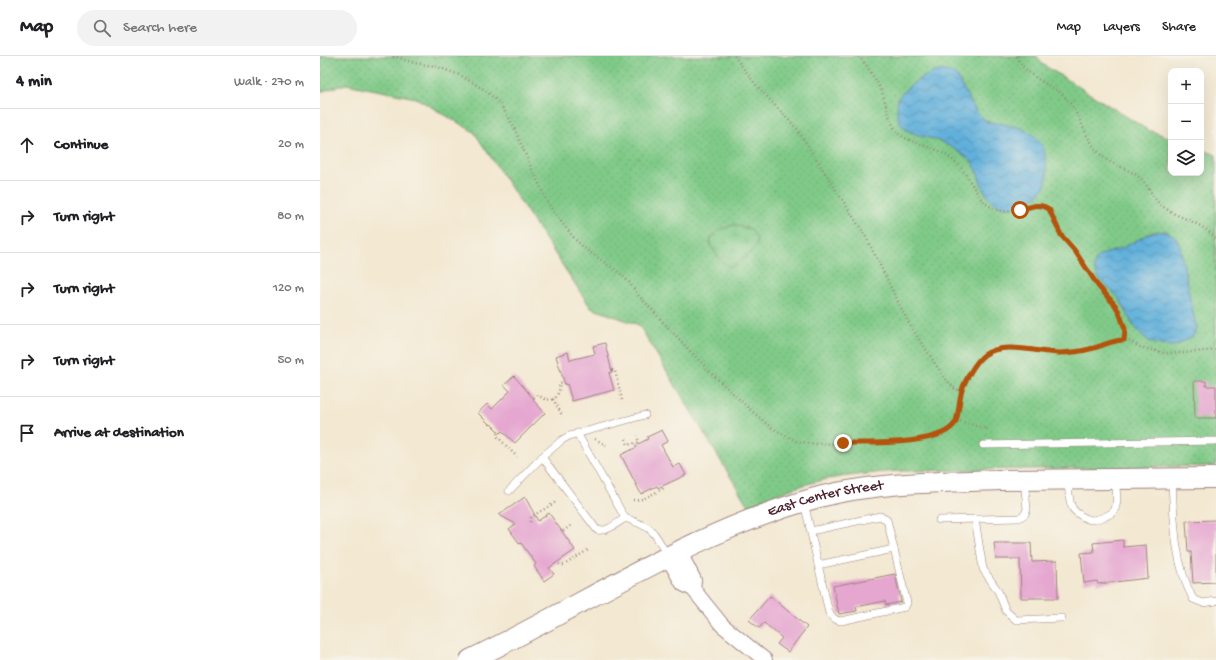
<!DOCTYPE html>
<html lang="en">
<head>
<meta charset="utf-8">
<style>
  :root { --surface:#fff; --page:#f2f2f2; --text:#202124; --muted:#757577; --line:#e0e0e0 }
  body { margin:0; font-family:"Gochi Hand",sans-serif; background:var(--page); color:var(--text) }
  .controls { position:absolute; right:12px; top:12px; display:grid; overflow:hidden; border-radius:8px; box-shadow:0 4px 16px #0002 }
  .controls button { width:36px; height:36px; display:grid; place-items:center; padding:0; border:0; border-bottom:1px solid var(--line); background:var(--surface); color:var(--text); font:20px sans-serif }
  .stop { position:absolute; width:12px; height:12px; margin:-9px; border:3px solid #b45309; border-radius:50%; background:#fff }
  .stop.end { background:#b45309; border-color:#fff; box-shadow:0 1px 4px #0008 }
  .list { margin:0; padding:0; list-style:none }
  h2 { display:flex; justify-content:space-between; align-items:center; height:52px; margin:0; padding:0 16px; font-size:17px }
  h2 small { font-size:13px; font-weight:400; color:var(--muted) }
  .list li { display:grid; grid-template-columns:26px 1fr auto; gap:12px; align-items:center; box-sizing:border-box; height:72px; padding:0 16px; border-top:1px solid var(--line) }
  .list b { display:block; font-size:15px; white-space:nowrap }
  .list em { font-size:13px; font-style:normal; color:var(--muted) }
  .icon { flex:none; width:22px; height:22px; fill:none; stroke:currentColor; stroke-width:2; stroke-linecap:round; stroke-linejoin:round }
  .map { position:relative; flex:none; width:896px; height:604px; overflow:hidden }
  header { display:flex; align-items:center; gap:24px; box-sizing:border-box; height:56px; padding:0 20px; background:var(--surface); border-bottom:1px solid var(--line) }
  header strong { font-size:19px }
  nav { display:flex; gap:22px; margin-inline-start:auto; font-size:14px }
  .search { width:280px; height:36px; background:var(--page); display:flex; align-items:center; gap:10px; box-sizing:border-box; padding:0 14px; border-radius:22px; color:var(--muted); font-size:15px }
  main { display:flex }
  aside { flex:1; background:var(--surface) }
  .map>svg:first-child { display:block }
  .grass { fill:url(#grass-dots); stroke:#65745a }
  .wetland { fill:url(#wetland-marsh); stroke:#65745a }
  .water { fill:url(#water-waves); stroke:#566883 }
  .building { fill:#e5a6d0 }
  .lines { fill:none; stroke-linecap:round; stroke-linejoin:round }
  .service-casing { stroke:#9e847e; stroke-width:8 }
  .minor-casing { stroke:#9e847e; stroke-width:16 }
  .secondary-casing { stroke:#9e847e; stroke-width:22 }
  .path { stroke:#9e847e; stroke-width:2.5; stroke-dasharray:1 3; stroke-linecap:butt }
  .service { stroke:#fff; stroke-width:7 }
  .minor { stroke:#fff; stroke-width:14 }
  .secondary { stroke:#fff; stroke-width:20 }
  .route { stroke:#b45309; stroke-width:5 }
  .labels { text-anchor:middle; dominant-baseline:central; stroke-width:3; stroke-linejoin:round; paint-order:stroke }
  .street-label { font-size:15px; fill:#4a1f2b; stroke:#f7f3e8 }
</style>
</head>
<body>
<header>
<strong>Map</strong>
<div class="search"><svg class="icon" aria-label="search" viewBox="0 0 24 24"><circle cx="10" cy="10" r="6"/><path d="M15 15l6 6"/></svg>Search here</div>
<nav><a>Map</a><a>Layers</a><a>Share</a></nav>
</header>
<main>
<aside>
<h2>4 min<small>Walk · 270 m</small></h2>
<ul class="list">
<li><svg class="icon" aria-label="ahead" viewBox="0 0 24 24"><path d="M12 20V5M6 11l6-6 6 6"/></svg><div><b>Continue</b></div><em>20 m</em></li>
<li><svg class="icon" aria-label="right" viewBox="0 0 24 24"><path d="M7 20v-9h11M14 6l5 5-5 5"/></svg><div><b>Turn right</b></div><em>80 m</em></li>
<li><svg class="icon" aria-label="right" viewBox="0 0 24 24"><path d="M7 20v-9h11M14 6l5 5-5 5"/></svg><div><b>Turn right</b></div><em>120 m</em></li>
<li><svg class="icon" aria-label="right" viewBox="0 0 24 24"><path d="M7 20v-9h11M14 6l5 5-5 5"/></svg><div><b>Turn right</b></div><em>50 m</em></li>
<li><svg class="icon" aria-label="arrive" viewBox="0 0 24 24"><path d="M6 21V4h12l-3 4 3 4H6"/></svg><div><b>Arrive at destination</b></div></li>
</ul>
</aside>
<div class="map">
<svg width="896" height="604" viewBox="0 0 896 604">
  <defs>
    <pattern id="grass-dots" width="8" height="8" patternUnits="userSpaceOnUse"><rect width="8" height="8" fill="#80ca88"/><path d="M2 2h.1M6 6h.1" fill="none" stroke="#70ad76" stroke-width="1.8" stroke-linecap="round"/></pattern>
    <pattern id="wetland-marsh" width="20" height="14" patternUnits="userSpaceOnUse"><rect width="20" height="14" fill="#80ca88"/><path d="M1 5h8M5 5V1M11 12h8M15 12V8" fill="none" stroke="#70ad76"/></pattern>
    <pattern id="water-waves" width="16" height="10" patternUnits="userSpaceOnUse"><rect width="16" height="10" fill="#61b0db"/><path d="M0 5q4-4 8 0t8 0" fill="none" stroke="#528fb2"/></pattern>
  </defs>
  <rect width="100%" height="100%" fill="#f7f3e8"/>
  <filter id="ink" filterUnits="userSpaceOnUse"><feTurbulence type="fractalNoise" baseFrequency=".025" numOctaves="2"/><feDisplacementMap in="SourceGraphic" scale="8" xChannelSelector="R" yChannelSelector="G"/><feConvolveMatrix kernelMatrix="1 2 1 2 8 2 1 2 1" color-interpolation-filters="sRGB"/></filter>
  <filter id="wash" filterUnits="userSpaceOnUse"><feTurbulence type="fractalNoise" baseFrequency=".012" numOctaves="4" result="noise"/><feDisplacementMap in="SourceGraphic" scale="16" xChannelSelector="R" yChannelSelector="G"/><feGaussianBlur stdDeviation="0.9" result="paint"/><feColorMatrix in="noise" values="0 0 0 0 0 0 0 0 0 0 0 0 0 0 0 0 0 1.4 0 .05"/><feComposite in="paint" operator="in"/></filter>
  <g filter="url(#wash)">
    <rect width="100%" height="100%" fill="#f3e8d1"/>
    <!-- grass -->
    <path class="grass" d="M0 0H717L722 8 828 74 851 82V117H881V93L896 99V410L578 415C555 417 531 419 507 423 480 429 453 439 428 450L319 269 271 252 154 76 96 42 26 28 0 36Z"/>
    <!-- wetland -->
    <path class="wetland" d="M415 169 431 173C444 190 433 194 421 204 417 207 416 210 411 211 404 209 401 204 397 199 394 195 391 192 390 188 390 177 406 170 415 169Z"/>
    <!-- water -->
    <g class="water">
      <path d="M621 14 633 17 637 21C644 32 654 57 665 64 672 68 681 67 688 69 702 71 717 78 723 91 726 99 729 122 725 130 717 146 688 158 673 146 660 136 661 119 652 106 649 102 644 99 640 97 634 92 626 88 619 85 602 79 576 78 577 54 577 48 577 41 582 37 592 27 606 18 621 14Z"/>
      <polygon points="845,175 855,180 860,190 870,242 876,269 877,273 873,280 856,290 850,290 840,289 830,286 821,278 813,269 799,242 780,224 776,217 774,211 776,204 779,200 804,191 828,178 833,176"/>
    </g>
    <g id="blocks">
      <!-- building -->
      <g class="building">
        <polygon points="285,287 292,316 289,317 294,334 252,345 247,328 245,329 236,300 248,296 250,304 275,298 273,290"/>
        <polygon points="194,320 214,343 213,344 225,357 195,387 182,375 180,377 171,368 170,369 158,357 167,348 172,353 190,335 184,329"/>
        <polygon points="874,325 886,325 886,330 896,330 896,362 875,362"/>
        <polygon points="342,374 348,385 341,389 353,411 360,408 366,419 338,432 337,430 321,438 301,399 317,391 316,389 328,383 327,381"/>
        <polygon points="205,441 218,465 229,457 255,494 229,512 234,518 224,525 214,510 216,508 201,487 200,488 189,473 196,468 179,459"/>
        <polygon points="896,464 896,526 873,527 871,496 868,496 866,465"/>
        <polygon points="803,484 803,491 826,489 828,522 778,528 777,525 764,527 761,497 774,496 773,487"/>
        <polygon points="674,487 711,487 712,506 737,505 738,542 701,542 700,503 676,503"/>
        <polygon points="575,518 581,546 566,549 565,545 536,551 537,555 519,558 513,530"/>
        <polygon points="450,540 487,571 468,596 457,588 462,582 444,567 439,572 429,564"/>
      </g>
    </g>
  </g>
  <g filter="url(#ink)">
    <use href="#blocks" fill-opacity="0" stroke="#9e847e" stroke-width="1"/>
    <g class="lines">
      <defs>
        <g id="service">
          <path d="M325 359 249 380 242 384 222 401 277 474C287 476 296 468 305 462 332 471 335 475 347 500"/>
          <polyline points="257,377 305,462"/>
          <polyline points="663,389 896,385"/>
          <path d="M748 425C749 433 748 446 753 453 756 457 765 463 771 464 778 464 789 460 794 455 799 447 796 433 795 425"/>
          <path d="M852 425C854 465 854 506 873 543L883 547 896 545"/>
          <polyline points="189,435 222,401"/>
          <path d="M484 446 509 557C513 562 515 564 521 565L585 551 587 547 567 464 560 460 491 475"/>
          <polyline points="655,463 663,513 678,535 686,555 696,564 742,562"/>
          <polyline points="619,464 699,462 705,458 707,453 704,424"/>
          <polyline points="498,509 574,493"/>
        </g>
        <g id="minor">
          <polyline points="359,495 374,524 373,533"/>
          <polyline points="347,500 363,528 373,533 402,569 445,604"/>
        </g>
        <g id="secondary">
          <path id="s1" d="M150 604C267 548 376 473 503 440 561 426 621 426 679 424 752 423 824 423 896 422"/>
        </g>
      </defs>
      <!-- service casing -->
      <use href="#service" class="service-casing"/>
      <!-- minor casing -->
      <use href="#minor" class="minor-casing"/>
      <!-- secondary casing -->
      <use href="#secondary" class="secondary-casing"/>
      <!-- path -->
      <g class="path">
        <polyline points="73,0 94,7 115,10 140,19 165,34 175,43 182,51 193,69 210,109 229,149 243,168 254,182 264,192 301,218 309,226 318,239 375,300 393,319 433,356 452,372 476,385 494,388 574,386 603,383 616,379 631,371 636,364 641,335 655,309 664,299 678,292 689,292 739,297 759,295 796,284 807,284 820,291 844,297 863,297 896,294"/>
        <polyline points="414,0 437,30 477,73 546,181 589,268 624,321 634,332 641,335"/>
        <path d="M539 0C548 12 558 25 563 39 567 51 569 65 577 76 585 86 613 90 626 99 634 104 642 112 647 120 654 131 659 144 671 151 694 165 712 141 729 153L741 179 755 195 778 230 795 249 799 256 805 273 804 284"/>
        <path d="M697 0C705 22 729 26 744 40 761 56 763 82 781 99 792 110 809 112 820 122 830 131 833 145 845 152 862 164 881 165 896 183"/>
        <polyline points="292,314 295,315 302,344"/>
        <path d="M214 342 218 339C225 344 235 347 238 337 240 334 239 330 240 327L243 326"/>
        <polyline points="233,343 242,359"/>
        <polyline points="636,364 670,374"/>
        <polyline points="178,377 177,380 197,401"/>
        <polyline points="275,383 286,389"/>
        <polyline points="306,383 308,389 319,386 317,380"/>
        <polyline points="313,444 323,443 344,432"/>
        <polyline points="210,466 211,461 236,446"/>
        <polyline points="243,475 252,469"/>
        <polyline points="239,508 241,509 244,509 268,494"/>
      </g>
      <!-- service -->
      <use href="#service" class="service"/>
      <!-- minor -->
      <use href="#minor" class="minor"/>
      <!-- secondary -->
      <use href="#secondary" class="secondary"/>
    </g>
  </g>
  <g class="lines" filter="url(#ink)">
    <!-- route -->
    <path class="route" d="M523 387C547 387 626 390 636 365 639 356 639 346 641 338 643 327 655 306 664 299 683 285 716 296 739 297 751 297 763 295 774 292 784 289 793 284 804 284L805 273 799 256 795 249 778 230 755 195 741 179 729 153C719 146 710 151 700 154"/>
  </g>
  <g class="labels">
    <!-- street labels -->
    <g class="street-label">
      <text stroke="none"><textPath href="#s1" startOffset="392">East Center Street</textPath></text>
    </g>
  </g>
</svg>
<div class="controls">
<button>+</button>
<button>−</button>
<button><svg class="icon" aria-label="layers" viewBox="0 0 24 24"><path d="M12 4l9 5-9 5-9-5zM3 14l9 5 9-5"/></svg></button>
</div>
<div class="stop" style="left:700px;top:154px"></div>
<div class="stop end" style="left:523px;top:387px"></div>
</div>
</main>
</body>
</html>
